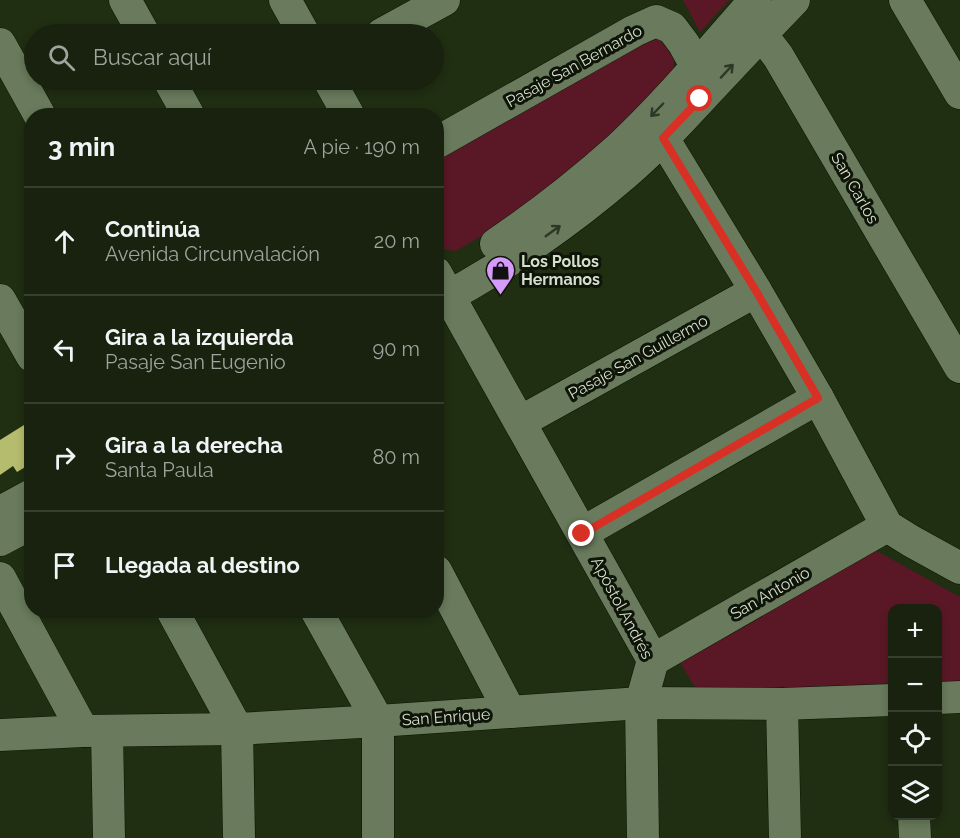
<!DOCTYPE html>
<html lang="es">
<head>
<meta charset="utf-8">
<style>
  :root { --surface:#18220e; --page:#212a17; --text:#f1f3f6; --muted:#9fa49e; --line:#363f2e }
  body { margin:0; font-family:Raleway,sans-serif; background:var(--page); color:var(--text) }
  .controls { position:absolute; right:18px; bottom:18px; display:grid; overflow:hidden; border-radius:12px; box-shadow:0 3px 9px #0003 }
  .controls button { width:54px; height:54px; display:grid; place-items:center; padding:0; border:0; border-bottom:2px solid var(--line); background:var(--surface); color:var(--text); font:30px sans-serif }
  .stop { position:absolute; width:18px; height:18px; margin:-14px; border:4px solid #d93025; border-radius:50%; background:#fff }
  .stop.end { background:#d93025; border-color:#fff; box-shadow:0 2px 6px #0008 }
  .list { margin:0; padding:0; list-style:none }
  h2 { display:flex; justify-content:space-between; align-items:center; height:78px; margin:0; padding:0 24px; font-size:26px }
  h2 small { font-size:20px; font-weight:400; color:var(--muted) }
  .list li { display:grid; grid-template-columns:39px 1fr auto; gap:18px; align-items:center; box-sizing:border-box; height:108px; padding:0 24px; border-top:2px solid var(--line) }
  .list b { display:block; font-size:22px; white-space:nowrap }
  .list p { margin:0; font-size:20px; white-space:nowrap; color:var(--muted) }
  .list em { font-size:20px; font-style:normal; color:var(--muted) }
  .icon { flex:none; width:33px; height:33px; fill:none; stroke:currentColor; stroke-width:2; stroke-linecap:round; stroke-linejoin:round }
  .map { position:relative; flex:none; width:960px; height:838px; overflow:hidden }
  .search { position:absolute; background:var(--surface); box-shadow:0 3px 9px #0003; left:24px; top:24px; width:420px; height:66px; display:flex; align-items:center; gap:15px; box-sizing:border-box; padding:0 21px; border-radius:33px; color:var(--muted); font-size:22px }
  .panel { position:absolute; background:var(--surface); box-shadow:0 3px 9px #0003; left:24px; top:108px; width:420px; height:510px; border-radius:24px }
  .map>svg:first-child { display:block }
  .green { fill:#5a1826 }
  .building { fill:#b6bc6d }
  .lines { fill:none; stroke-linecap:round; stroke-linejoin:round }
  .minor-casing { stroke:#091600; stroke-width:33 }
  .minor { stroke:#697b5c; stroke-width:32 }
  .oneway { stroke:#2e3825 }
  .route { stroke:#d93025; stroke-width:8 }
  .labels { text-anchor:middle; dominant-baseline:central; stroke-width:6; stroke-linejoin:round; paint-order:stroke }
  .street-label { font-size:16px; fill:#d5dfcd; stroke:#0e1408 }
  .poi-label { font-size:16px; font-weight:bold; fill:#d5dfcd; stroke:#0e1408; text-anchor:start }
</style>
</head>
<body>
<div class="map">
<svg width="960" height="838" viewBox="0 0 960 838">
  <rect width="100%" height="100%" fill="#202e12"/>
  <!-- green -->
  <g class="green">
    <polygon points="683,0 729,0 700,32"/>
    <polygon points="651,37 665,39 676,53 671,77 543,200 456,251 441,249 437,241 436,158"/>
    <polygon points="875,550 960,597 960,686 938,687 938,608 892,608 892,690 701,697 679,661"/>
  </g>
  <!-- building -->
  <polygon class="building" points="32,420 32,463 17,472 13,466 0,475 0,440"/>
  <g class="lines">
    <defs>
      <g id="minor">
        <polyline points="125,0 144,34"/>
        <polyline points="285,0 304,34"/>
        <polyline points="905,0 960,93"/>
        <polyline points="747,20 761,34 778,56 960,367"/>
        <polyline points="382,34 444,0"/>
        <polyline points="0,44 40,116"/>
        <polyline points="169,80 189,116"/>
        <polyline points="329,80 349,116"/>
        <polyline points="663,138 756,291 818,398 887,526 911,541 960,568"/>
        <polyline points="436,143 634,31 656,21 672,28 684,44 696,66"/>
        <path d="M496 244C539 215 580 183 619 148 668 102 711 50 755 0"/>
        <polyline points="436,273 653,660 641,703 643,838"/>
        <polyline points="0,300 32,356"/>
        <path d="M436 303C504 267 567 224 625 174 654 149 680 121 706 93 735 62 764 31 794 0"/>
        <polyline points="520,422 756,291"/>
        <polyline points="0,512 32,495"/>
        <polyline points="582,533 818,398"/>
        <polyline points="0,540 32,523"/>
        <polyline points="436,571 510,712"/>
        <polyline points="0,578 83,731"/>
        <polyline points="172,610 237,729 239,838"/>
        <polyline points="316,610 378,721 378,838"/>
        <polyline points="653,660 887,526"/>
        <polyline points="938,698 960,697"/>
        <polyline points="782,704 785,838"/>
        <polyline points="107,731 109,838"/>
        <polyline points="0,735 83,731 237,729 378,721 641,703 782,704 892,700"/>
        <polyline points="914,816 915,838"/>
      </g>
    </defs>
    <!-- minor casing -->
    <use href="#minor" class="minor-casing"/>
    <!-- minor -->
    <use href="#minor" class="minor"/>
  </g>
  <!-- one-way arrows -->
  <defs><path id="oneway-shaft" d="M-6 0H5M1.5-3L5.5 0L1.5 3" fill="none" stroke-width="1.6" stroke-linecap="round" stroke-linejoin="round" transform="scale(1.5)"/></defs>
  <g class="oneway">
    <use href="#oneway-shaft" transform="translate(727 71) rotate(-47)"/>
    <use href="#oneway-shaft" transform="translate(657 110) rotate(134)"/>
    <use href="#oneway-shaft" transform="translate(553 231) rotate(-36)"/>
  </g>
  <g class="lines">
    <!-- route -->
    <polyline class="route" points="582,534 818,398 756,291 663,138 700,99"/>
  </g>
  <!-- icons -->
  <defs>
    <symbol id="shop-pin" viewBox="-11 -11 22 30"><path d="M0 17L-7.5 6A9.5 9.5 0 1 1 7.5 6Z" fill="#d69bfa" stroke="#0e1408"/><path d="M-5-2.5h2.3a2.7 3.5 0 0 1 5.4 0H5L5.5 6h-11ZM-1.5-2.5h3a1.5 2.3 0 0 0-3 0Z" fill="#111"/></symbol>
  </defs>
  <g fill-rule="evenodd">
    <use href="#shop-pin" x="484" y="254" width="33" height="45"/>
  </g>
  <g class="labels">
    <!-- street labels -->
    <g class="street-label">
      <text transform="translate(574 66) rotate(-29)">Pasaje San Bernardo</text>
      <text transform="translate(855 188) rotate(60)">San Carlos</text>
      <text transform="translate(638 357) rotate(-29)">Pasaje San Guillermo</text>
      <text transform="translate(770 593) rotate(-30)">San Antonio</text>
      <text transform="translate(622 608) rotate(62)">Apóstol Andrés</text>
      <text transform="translate(446 717) rotate(-4)">San Enrique</text>
    </g>
    <!-- poi labels -->
    <g class="poi-label">
      <text x="521" y="261">Los Pollos<tspan x="521" dy="18">Hermanos</tspan></text>
    </g>
  </g>
</svg>
<div class="controls">
<button>+</button>
<button>−</button>
<button><svg class="icon" aria-label="locate" viewBox="0 0 24 24"><circle cx="12" cy="12" r="6"/><path d="M12 2v4M12 18v4M2 12h4M18 12h4"/></svg></button>
<button><svg class="icon" aria-label="layers" viewBox="0 0 24 24"><path d="M12 4l9 5-9 5-9-5zM3 14l9 5 9-5"/></svg></button>
</div>
<div class="stop" style="left:700px;top:99px"></div>
<div class="stop end" style="left:582px;top:534px"></div>
<div class="search"><svg class="icon" aria-label="search" viewBox="0 0 24 24"><circle cx="10" cy="10" r="6"/><path d="M15 15l6 6"/></svg>Buscar aquí</div>
<section class="panel">
<h2>3 min<small>A pie · 190 m</small></h2>
<ul class="list">
<li><svg class="icon" aria-label="ahead" viewBox="0 0 24 24"><path d="M12 20V5M6 11l6-6 6 6"/></svg><div><b>Continúa</b><p>Avenida Circunvalación</p></div><em>20 m</em></li>
<li><svg class="icon" aria-label="left" viewBox="0 0 24 24"><path d="M17 20v-9H6M10 6l-5 5 5 5"/></svg><div><b>Gira a la izquierda</b><p>Pasaje San Eugenio</p></div><em>90 m</em></li>
<li><svg class="icon" aria-label="right" viewBox="0 0 24 24"><path d="M7 20v-9h11M14 6l5 5-5 5"/></svg><div><b>Gira a la derecha</b><p>Santa Paula</p></div><em>80 m</em></li>
<li><svg class="icon" aria-label="arrive" viewBox="0 0 24 24"><path d="M6 21V4h12l-3 4 3 4H6"/></svg><div><b>Llegada al destino</b></div></li>
</ul>
</section>
</div>
</body>
</html>
